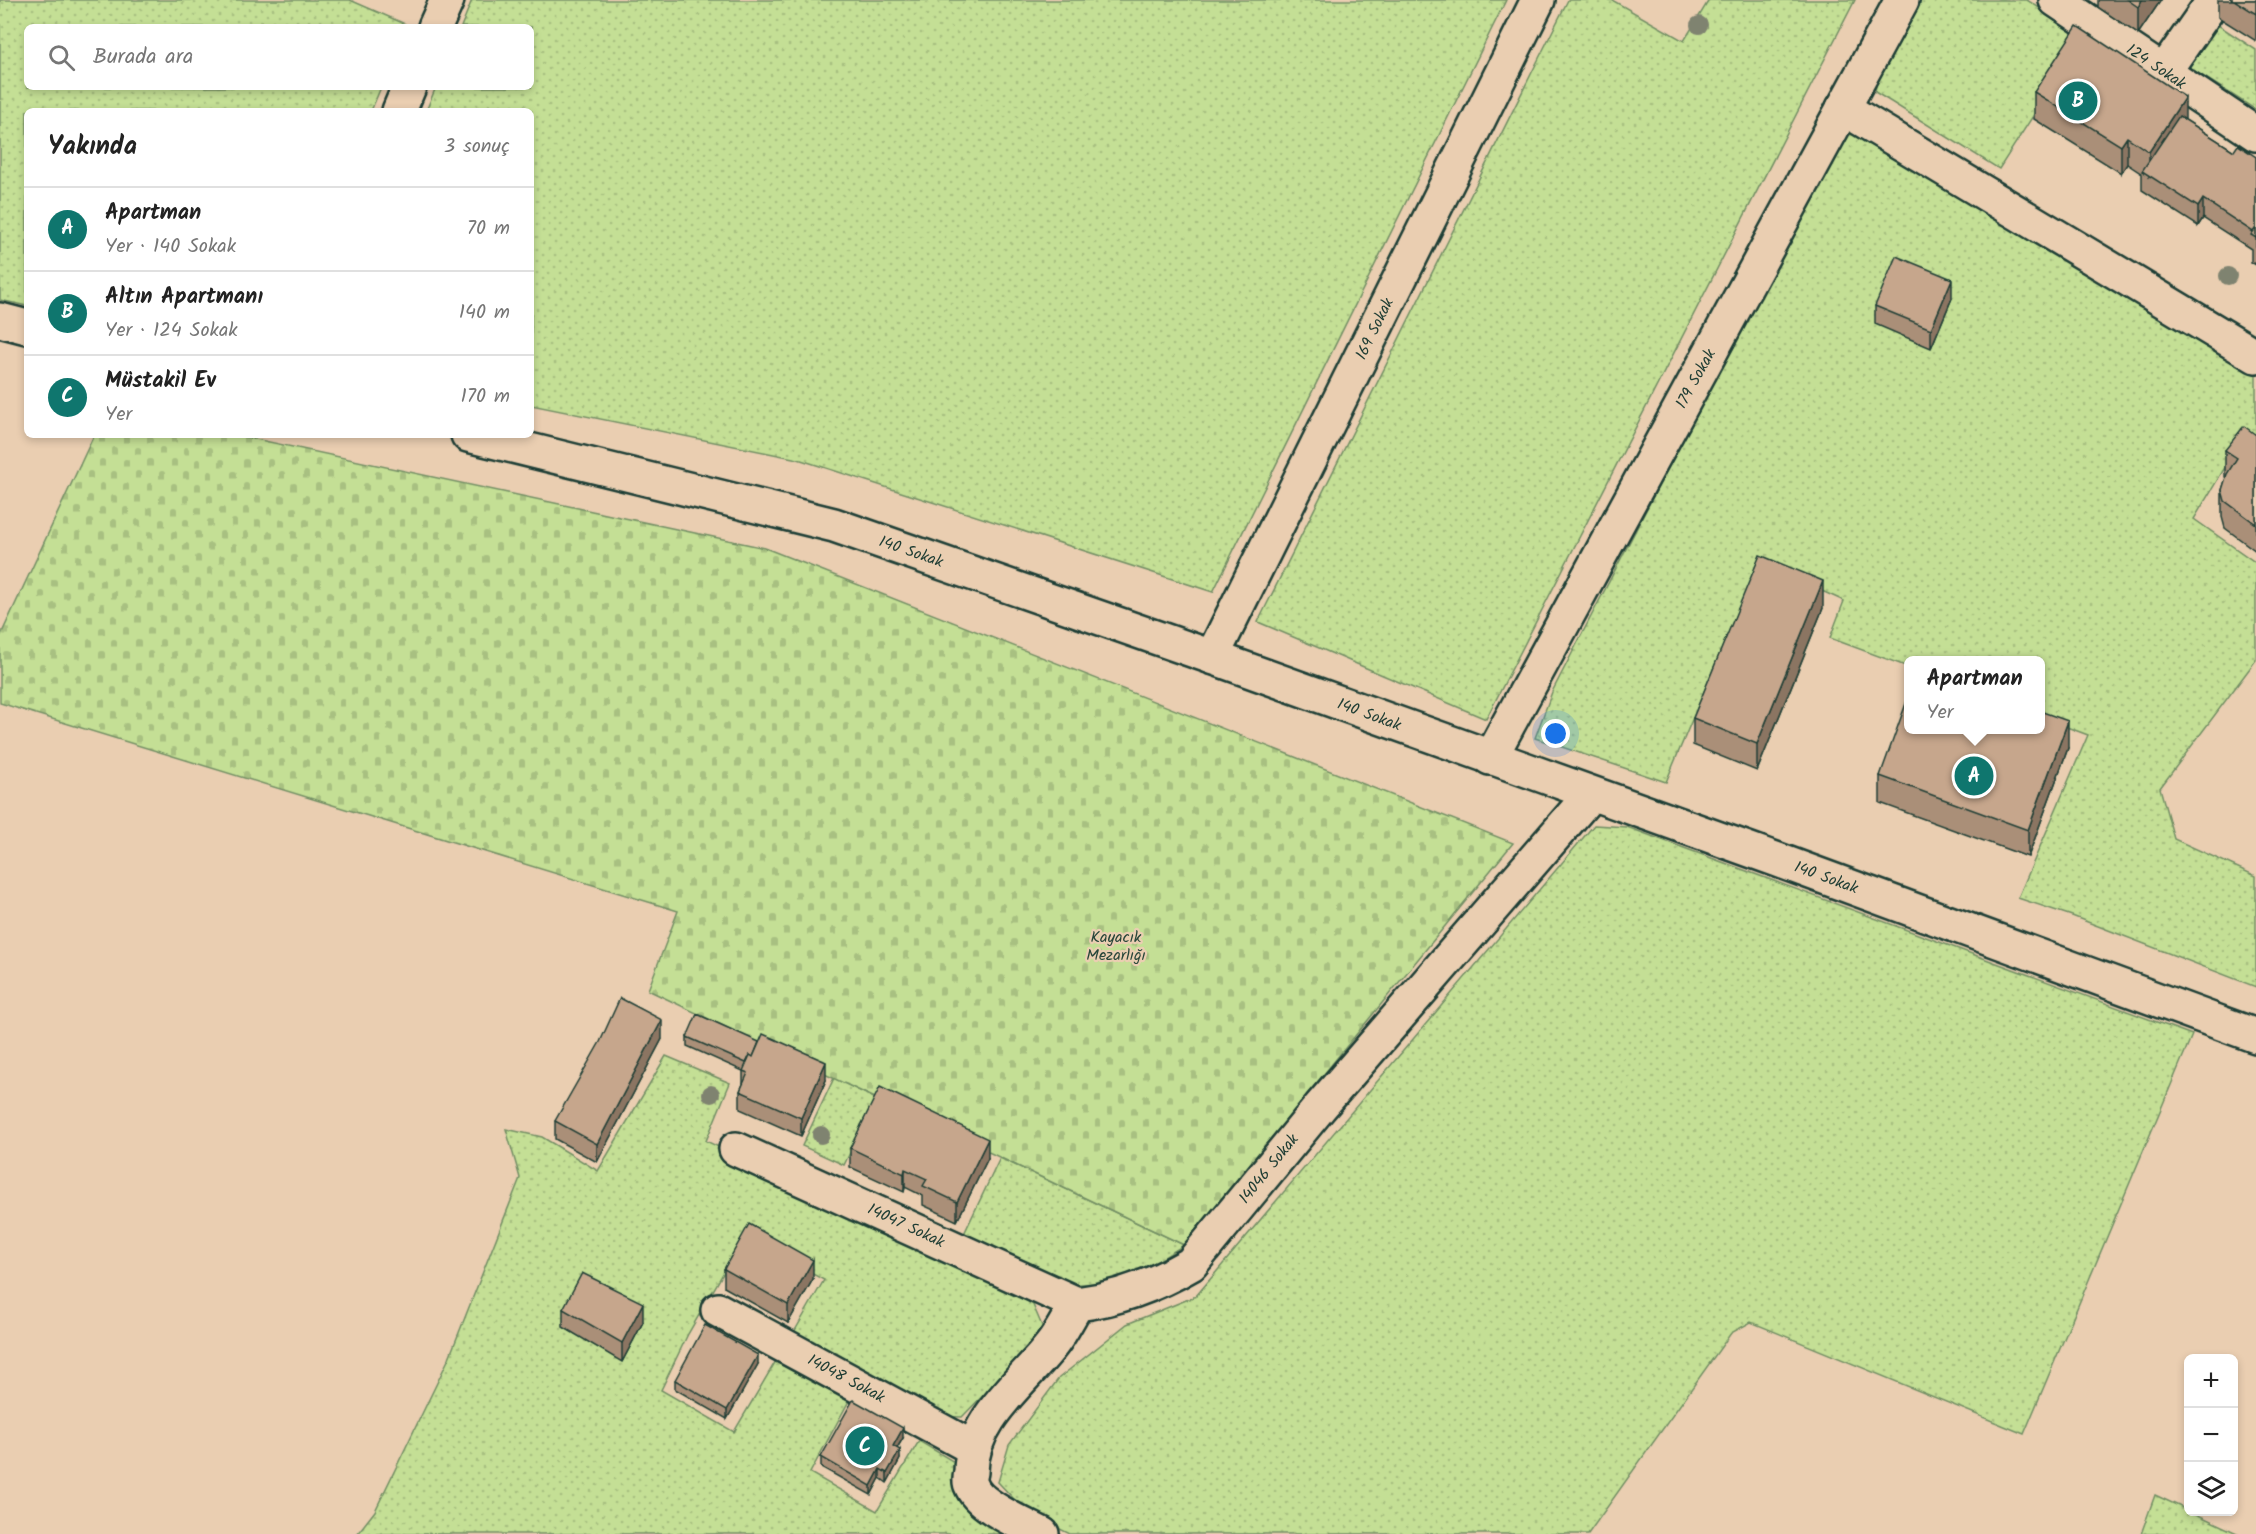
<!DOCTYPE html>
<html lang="tr">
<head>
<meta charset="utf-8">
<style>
  :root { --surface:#fff; --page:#f6f6f6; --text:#222; --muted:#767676; --line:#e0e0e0; --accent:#0f766e }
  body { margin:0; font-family:Kalam,sans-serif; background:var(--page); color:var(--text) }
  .controls { position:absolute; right:18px; bottom:18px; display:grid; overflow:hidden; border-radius:9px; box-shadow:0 3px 9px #0003 }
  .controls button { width:54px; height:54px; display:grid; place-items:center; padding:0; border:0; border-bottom:2px solid var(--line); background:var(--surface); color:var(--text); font:30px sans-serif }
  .you { position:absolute; left:1556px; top:734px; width:21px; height:21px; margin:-15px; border:4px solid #fff; border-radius:50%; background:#1a73e8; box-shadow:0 0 0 9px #1a73e833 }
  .badge { display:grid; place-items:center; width:39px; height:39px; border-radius:50%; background:var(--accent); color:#fff; font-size:20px; font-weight:700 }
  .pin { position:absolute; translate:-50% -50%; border:3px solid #fff; box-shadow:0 2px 6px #0006 }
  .popup { position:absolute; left:1904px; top:656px; width:141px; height:78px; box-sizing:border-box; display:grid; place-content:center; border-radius:9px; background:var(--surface); filter:drop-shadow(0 2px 4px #0005); font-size:20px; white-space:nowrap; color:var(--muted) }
  .popup b { font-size:22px; color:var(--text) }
  .popup::after { content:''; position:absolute; left:50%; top:100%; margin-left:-12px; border:12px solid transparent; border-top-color:var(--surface) }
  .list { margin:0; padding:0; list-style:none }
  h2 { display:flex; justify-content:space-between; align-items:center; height:78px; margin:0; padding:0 24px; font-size:26px }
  h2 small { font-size:20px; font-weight:400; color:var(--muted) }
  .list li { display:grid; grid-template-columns:39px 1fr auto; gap:18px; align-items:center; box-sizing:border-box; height:84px; padding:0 24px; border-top:2px solid var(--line) }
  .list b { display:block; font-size:22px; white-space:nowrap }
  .list p { margin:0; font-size:20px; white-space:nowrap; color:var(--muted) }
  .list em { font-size:20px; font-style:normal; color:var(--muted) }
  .icon { flex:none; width:33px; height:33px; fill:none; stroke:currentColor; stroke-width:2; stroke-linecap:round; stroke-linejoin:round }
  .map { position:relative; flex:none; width:2256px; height:1534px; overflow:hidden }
  .search { position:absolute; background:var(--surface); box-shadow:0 3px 9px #0003; left:24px; top:24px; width:510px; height:66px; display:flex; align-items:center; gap:15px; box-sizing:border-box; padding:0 21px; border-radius:9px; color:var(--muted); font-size:22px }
  .panel { position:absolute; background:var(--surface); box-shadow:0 3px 9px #0003; left:24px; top:108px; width:510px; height:330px; border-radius:9px }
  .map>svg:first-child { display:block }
  .grass { fill:url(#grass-dots); stroke:#728e64; stroke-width:1.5 }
  .cemetery { fill:url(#cemetery-stones); stroke:#728e64; stroke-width:1.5 }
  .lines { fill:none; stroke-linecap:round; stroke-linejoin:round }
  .minor-casing { stroke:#1f3d34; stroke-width:38 }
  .major-casing { stroke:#1f3d34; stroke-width:38 }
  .minor { stroke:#eaceb1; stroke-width:33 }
  .major { stroke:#eaceb1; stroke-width:33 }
  .tree { fill:#7f836f }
  .wall { fill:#aa8f78; stroke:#1f3d34; stroke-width:1.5 }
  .shaded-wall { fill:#8b7462; stroke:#1f3d34; stroke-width:1.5 }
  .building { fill:#c6a68c; stroke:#1f3d34; stroke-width:1.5 }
  .labels { text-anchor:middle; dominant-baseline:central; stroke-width:4.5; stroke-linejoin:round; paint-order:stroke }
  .street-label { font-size:16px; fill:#1f3d34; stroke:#eaceb1 }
  .park-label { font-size:16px; fill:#274539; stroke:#eaceb1 }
</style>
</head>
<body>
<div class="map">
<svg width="2256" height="1534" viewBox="0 0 2256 1534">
  <defs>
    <pattern id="grass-dots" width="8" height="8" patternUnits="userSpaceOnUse" patternTransform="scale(1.5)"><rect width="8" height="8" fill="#c4df95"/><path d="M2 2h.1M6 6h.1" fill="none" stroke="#a8c081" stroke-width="1.8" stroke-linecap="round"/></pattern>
    <pattern id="cemetery-stones" width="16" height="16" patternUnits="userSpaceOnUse" patternTransform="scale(1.5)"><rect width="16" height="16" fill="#c4df95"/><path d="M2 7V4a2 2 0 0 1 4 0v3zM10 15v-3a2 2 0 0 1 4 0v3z" fill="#a8c081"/></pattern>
  </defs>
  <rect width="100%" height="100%" fill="#eaceb1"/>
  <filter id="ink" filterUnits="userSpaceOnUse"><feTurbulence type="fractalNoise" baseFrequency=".0167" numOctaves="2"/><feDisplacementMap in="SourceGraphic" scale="12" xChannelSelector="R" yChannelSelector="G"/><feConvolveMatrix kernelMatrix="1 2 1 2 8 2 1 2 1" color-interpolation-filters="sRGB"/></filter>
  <g filter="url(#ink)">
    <!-- grass -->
    <g class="grass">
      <polygon points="0,0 350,0 405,24 404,27 27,27 27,87 381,87 371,111 27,111 27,306 0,300"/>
      <polygon points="472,0 1506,0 1213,592 798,459 531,405 531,111 426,111 436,87 531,87 531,27 461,27"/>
      <polygon points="1568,0 1612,0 1684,41 1709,0 1855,0 1486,719 1258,622"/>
      <polygon points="1916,0 2027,0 2084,36 1999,169 1875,92 1878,72"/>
      <polygon points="2215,23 2256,50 2256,110 2187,66"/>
      <polygon points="1848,127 2256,368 2256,448 2242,439 2194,519 2256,563 2256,660 2160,788 2174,839 2256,876 2256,987 2072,916 2018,898 2088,735 2040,717 2040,660 1908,660 1908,667 1830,638 1844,601 1758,562 1666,782 1535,738 1552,692 1839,137"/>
      <polygon points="1594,825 1627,827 2192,1035 2024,1434 1751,1322 1731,1333 1588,1534 1070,1534 1026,1512 998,1482 1009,1445 1059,1378 1127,1324 1196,1296"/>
      <polygon points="666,1056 730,1083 706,1141 997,1281 1033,1305 1042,1326 1037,1340 962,1417 932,1416 793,1334 824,1280 744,1237 688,1334 661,1390 734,1432 777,1359 851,1397 810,1473 877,1511 919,1441 956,1463 1010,1534 357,1534 375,1511 449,1358 520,1178 506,1129 542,1137 598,1171"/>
      <polygon points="834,1078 876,1099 844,1165 802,1146"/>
      <polygon points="1000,1158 1184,1245 1148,1267 1113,1282 1066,1285 963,1236"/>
      <polygon points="2155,1495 2239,1534 2141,1534"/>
    </g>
    <!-- cemetery -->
    <polygon class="cemetery" points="94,435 236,435 765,548 1513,843 1184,1245 648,990 678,911 0,703 0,637"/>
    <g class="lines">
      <defs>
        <g id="minor">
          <polyline points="2056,0 2256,134"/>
          <polyline points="435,27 447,0"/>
          <polyline points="2163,73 2214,0"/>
          <polyline points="1843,108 2256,356"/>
          <polyline points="399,111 409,87"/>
          <polyline points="1212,657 1538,0"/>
          <polyline points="1490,758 1902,0"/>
          <polyline points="736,1149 1077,1304"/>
          <polyline points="718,1310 973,1448"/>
          <path d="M1042 1534C1023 1524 978 1506 971 1485 969 1482 970 1476 971 1472 971 1420 1021 1384 1050 1347 1061 1334 1068 1318 1077 1304 1118 1299 1155 1285 1191 1264L1320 1107 1591 794"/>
        </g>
        <g id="major">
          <polyline points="0,320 27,327"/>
          <polyline points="468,435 834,525 1212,657 1778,860 2256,1036"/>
        </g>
      </defs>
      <!-- minor casing -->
      <use href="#minor" class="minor-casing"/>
      <!-- major casing -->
      <use href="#major" class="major-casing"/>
      <!-- minor -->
      <use href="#minor" class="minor"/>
      <!-- major -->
      <use href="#major" class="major"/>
    </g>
    <!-- trees -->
    <g class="tree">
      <circle cx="1699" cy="25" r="9"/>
      <circle cx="2228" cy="276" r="9"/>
      <circle cx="711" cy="1094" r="9"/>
      <circle cx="821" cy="1135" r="9"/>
    </g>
    <!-- wall -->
    <g class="wall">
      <polygon points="2098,0 2161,0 2138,34 2098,7"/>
      <polygon points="2218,0 2256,0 2256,41 2218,17"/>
      <polygon points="2034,92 2185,120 2234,151 2256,157 2256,265 2251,262 2251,249 2203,218 2198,226 2142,190 2142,174 2127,164 2121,173 2034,119"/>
      <polygon points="1952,298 1931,348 1875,324 1875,306"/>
      <polygon points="2256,435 2256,551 2225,528 2222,517 2222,490 2226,478 2225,477 2225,450"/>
      <polygon points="1823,608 1757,771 1693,745 1693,718"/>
      <polygon points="2068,748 2028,857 1880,803 1880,776"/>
      <polygon points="687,1037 826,1080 801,1136 740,1109 740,1091 743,1084 743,1071 687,1046"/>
      <polygon points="662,1039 597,1162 555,1139 555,1121"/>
      <polygon points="850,1148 988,1158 957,1221 923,1205 923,1196 905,1187 904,1192 850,1167"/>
      <polygon points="724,1269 813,1279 788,1323 724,1287"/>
      <polygon points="563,1309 643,1322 622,1362 563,1327"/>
      <polygon points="758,1364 727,1419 675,1389 675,1380"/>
      <polygon points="903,1438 897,1448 900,1459 887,1483 880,1478 871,1495 821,1467 821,1457"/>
    </g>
    <!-- shaded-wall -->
    <g class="shaded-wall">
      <polygon points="2142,0 2161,0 2138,34 2138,7"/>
      <polygon points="2185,97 2185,124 2149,176 2149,152"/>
      <polygon points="2127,137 2127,164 2121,173 2121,146"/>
      <polygon points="2203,199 2203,218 2198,226 2198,207"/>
      <polygon points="1952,279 1952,298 1931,348 1931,329"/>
      <polygon points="1823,581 1823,608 1757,771 1757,744"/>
      <polygon points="2068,721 2068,748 2028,857 2028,830"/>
      <polygon points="662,1020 662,1039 597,1162 597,1144"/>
      <polygon points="826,1062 826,1080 801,1136 801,1118"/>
      <polygon points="988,1139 988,1158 957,1221 957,1202"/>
      <polygon points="905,1169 905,1187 904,1192 904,1174"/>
      <polygon points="813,1260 813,1279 788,1323 788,1305"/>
      <polygon points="643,1303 643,1322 622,1362 622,1343"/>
      <polygon points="758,1355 758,1364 727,1419 727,1410"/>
      <polygon points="903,1428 903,1438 893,1455 893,1446"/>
      <polygon points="900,1450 900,1459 887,1483 887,1473"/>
      <polygon points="880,1469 880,1478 871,1495 871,1486"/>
    </g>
    <!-- building -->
    <g class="building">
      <polygon points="2128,0 2142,0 2138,7"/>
      <polygon points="2234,0 2256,0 2256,14"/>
      <polygon points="2077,26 2185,97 2149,152 2127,137 2121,146 2034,92"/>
      <polygon points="2179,116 2234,151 2238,145 2256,157 2256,228 2253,232 2203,199 2198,207 2142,171"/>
      <polygon points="2256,228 2256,238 2251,235"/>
      <polygon points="1896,256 1952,279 1931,329 1875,306"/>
      <polygon points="2244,426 2256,435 2256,524 2225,501 2222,490 2227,474 2237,458 2225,450"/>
      <polygon points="1760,555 1823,581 1757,744 1693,718"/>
      <polygon points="1908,698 1908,729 2040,729 2040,711 2068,721 2028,830 1880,776"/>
      <polygon points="620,998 662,1020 597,1144 555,1121 600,1042"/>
      <polygon points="697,1014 759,1042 753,1057 750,1055 746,1063 687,1037"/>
      <polygon points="763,1034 826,1062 801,1118 740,1091 748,1073 743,1071 750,1055 753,1057"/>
      <polygon points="880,1087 988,1139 957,1202 923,1186 927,1179 905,1169 904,1174 850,1148"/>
      <polygon points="749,1224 813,1260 788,1305 724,1269"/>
      <polygon points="582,1273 643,1303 622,1343 563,1309"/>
      <polygon points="705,1325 758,1355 727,1410 675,1380"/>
      <polygon points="853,1400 903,1428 893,1446 900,1450 887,1473 880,1469 871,1486 821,1457"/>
    </g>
  </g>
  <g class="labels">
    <!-- street labels -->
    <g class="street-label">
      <text transform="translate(2156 67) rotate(34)">124 Sokak</text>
      <text transform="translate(1375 329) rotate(-64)">169 Sokak</text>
      <text transform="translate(1696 379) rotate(-61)">179 Sokak</text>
      <text transform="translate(911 552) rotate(19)">140 Sokak</text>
      <text transform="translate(1369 715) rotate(20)">140 Sokak</text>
      <text transform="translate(1826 878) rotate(20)">140 Sokak</text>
      <text transform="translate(1269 1169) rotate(-51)">14046 Sokak</text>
      <text transform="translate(906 1226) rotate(25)">14047 Sokak</text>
      <text transform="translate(846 1379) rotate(28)">14048 Sokak</text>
    </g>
    <!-- park labels -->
    <g class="park-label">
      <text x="1116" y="937">Kayacık<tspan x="1116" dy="18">Mezarlığı</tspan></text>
    </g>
  </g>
</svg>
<div class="controls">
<button>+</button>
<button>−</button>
<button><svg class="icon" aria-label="layers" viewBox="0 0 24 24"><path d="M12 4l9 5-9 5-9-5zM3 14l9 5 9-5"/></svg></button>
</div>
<div class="you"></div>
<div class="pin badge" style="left:1974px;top:776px">A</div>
<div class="popup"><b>Apartman</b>Yer</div>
<div class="pin badge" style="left:2078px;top:101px">B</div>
<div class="pin badge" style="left:865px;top:1446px">C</div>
<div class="search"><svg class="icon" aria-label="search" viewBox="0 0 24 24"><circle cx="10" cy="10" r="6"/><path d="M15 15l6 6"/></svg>Burada ara</div>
<section class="panel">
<h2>Yakında<small>3 sonuç</small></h2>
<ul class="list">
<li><span class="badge">A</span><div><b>Apartman</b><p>Yer · 140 Sokak</p></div><em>70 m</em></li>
<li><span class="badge">B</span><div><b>Altın Apartmanı</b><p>Yer · 124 Sokak</p></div><em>140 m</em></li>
<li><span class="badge">C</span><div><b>Müstakil Ev</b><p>Yer</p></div><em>170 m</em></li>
</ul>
</section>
</div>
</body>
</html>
